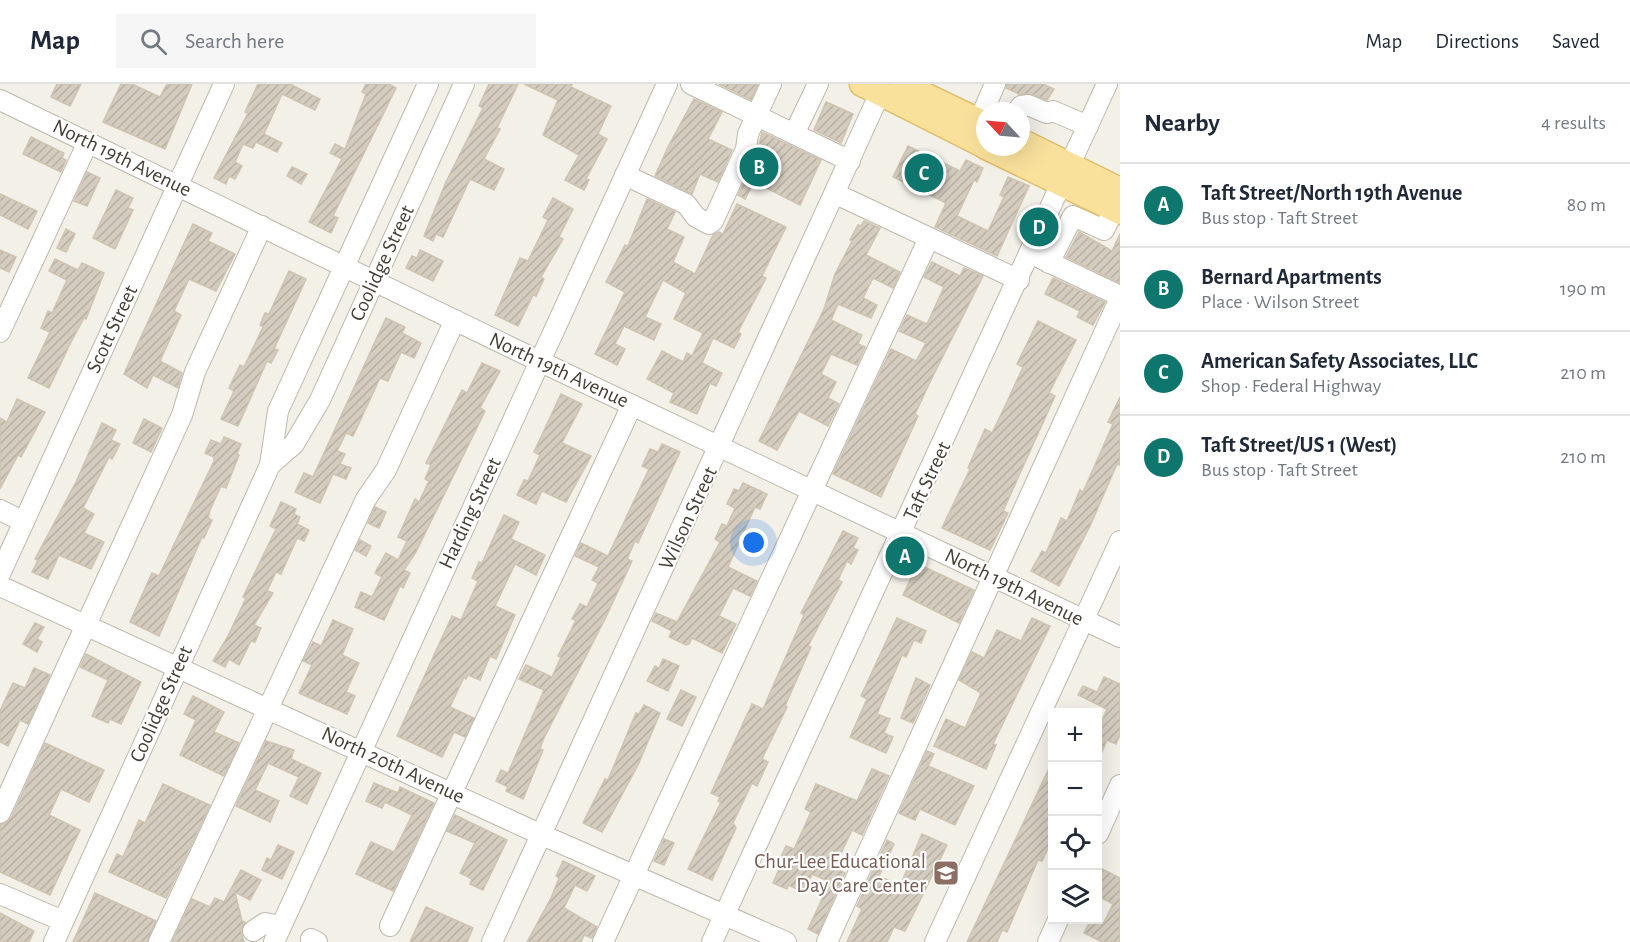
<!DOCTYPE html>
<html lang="en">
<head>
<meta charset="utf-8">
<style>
  :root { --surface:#fff; --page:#f6f6f7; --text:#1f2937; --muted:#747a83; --line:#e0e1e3; --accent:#0f766e }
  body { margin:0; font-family:"Alegreya Sans",sans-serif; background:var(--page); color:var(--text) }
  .controls { position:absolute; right:18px; bottom:18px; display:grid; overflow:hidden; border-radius:0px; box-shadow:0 6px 24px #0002 }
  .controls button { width:54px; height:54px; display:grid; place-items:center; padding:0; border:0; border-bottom:2px solid var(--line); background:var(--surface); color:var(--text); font:30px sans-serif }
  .compass { position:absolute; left:976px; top:18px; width:54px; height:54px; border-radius:50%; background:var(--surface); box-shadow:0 6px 24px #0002; rotate:296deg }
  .you { position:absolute; left:754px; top:459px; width:21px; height:21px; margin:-15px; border:4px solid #fff; border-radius:50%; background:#1a73e8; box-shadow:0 0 0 9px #1a73e833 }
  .badge { display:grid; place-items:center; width:39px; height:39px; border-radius:50%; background:var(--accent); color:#fff; font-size:20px; font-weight:700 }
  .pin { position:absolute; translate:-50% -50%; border:3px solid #fff; box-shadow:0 2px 6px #0006 }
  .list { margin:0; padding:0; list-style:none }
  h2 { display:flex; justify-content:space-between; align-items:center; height:78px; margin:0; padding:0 24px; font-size:26px }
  h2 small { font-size:20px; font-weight:400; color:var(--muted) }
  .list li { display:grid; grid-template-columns:39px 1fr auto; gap:18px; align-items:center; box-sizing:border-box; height:84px; padding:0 24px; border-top:2px solid var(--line) }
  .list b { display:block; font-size:22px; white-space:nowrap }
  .list p { margin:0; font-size:20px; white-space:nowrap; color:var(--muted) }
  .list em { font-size:20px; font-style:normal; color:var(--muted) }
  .icon { flex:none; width:33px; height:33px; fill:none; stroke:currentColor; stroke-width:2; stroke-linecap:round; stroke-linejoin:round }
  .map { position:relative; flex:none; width:1120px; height:858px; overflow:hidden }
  header { display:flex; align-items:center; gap:36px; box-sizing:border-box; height:84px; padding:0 30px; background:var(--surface); border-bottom:2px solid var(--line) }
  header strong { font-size:28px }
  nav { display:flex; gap:33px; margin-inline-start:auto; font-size:21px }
  .search { width:420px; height:54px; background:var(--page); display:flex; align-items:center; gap:15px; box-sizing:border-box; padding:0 21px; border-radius:0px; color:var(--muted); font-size:22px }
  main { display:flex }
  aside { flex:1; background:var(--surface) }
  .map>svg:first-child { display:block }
  .building { fill:url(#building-hatch); stroke:#cec4b1; stroke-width:1.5 }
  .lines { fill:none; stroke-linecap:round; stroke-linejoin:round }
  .minor-casing { stroke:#beb8ab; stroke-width:22 }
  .major-casing { stroke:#ddbe6b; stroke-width:27 }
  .minor { stroke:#fff; stroke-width:20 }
  .major { stroke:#f9e09b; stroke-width:24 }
  .labels { text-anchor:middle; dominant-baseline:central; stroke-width:4.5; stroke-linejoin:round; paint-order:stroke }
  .street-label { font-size:21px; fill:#464037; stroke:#fff }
  .education-label { font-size:21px; fill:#785e54; stroke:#fff; text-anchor:end }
</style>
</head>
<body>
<header>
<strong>Map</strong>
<div class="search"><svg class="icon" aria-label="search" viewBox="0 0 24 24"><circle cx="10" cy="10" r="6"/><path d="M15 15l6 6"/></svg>Search here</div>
<nav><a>Map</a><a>Directions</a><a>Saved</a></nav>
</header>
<main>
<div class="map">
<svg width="1120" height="858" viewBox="0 0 1120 858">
  <defs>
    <pattern id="building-hatch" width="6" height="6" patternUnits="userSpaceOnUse" patternTransform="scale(1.5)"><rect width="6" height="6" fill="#d4ccbe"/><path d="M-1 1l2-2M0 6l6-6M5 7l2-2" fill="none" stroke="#b7b0a4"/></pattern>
  </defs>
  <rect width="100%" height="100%" fill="#f3f0e8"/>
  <!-- building -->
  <g class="building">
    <polygon points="57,0 81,0 70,22 51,13"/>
    <polygon points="121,0 132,0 160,13 167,0 192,0 165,65 103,38"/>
    <polygon points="258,0 290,0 320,15 315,26 282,10 264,50 282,59 277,68 256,58 253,64 243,60 235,78 242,82 235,95 229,92 226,100 214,94 248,29 245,28"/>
    <polygon points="366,0 389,0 396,4 333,132 338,134 331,149 309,138 342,75 330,69 335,60 345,65 366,10 362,8"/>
    <polygon points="489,0 518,0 497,44 500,45 484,75 504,85 494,106 470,95 443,153 436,150 433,157 424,152 446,98 483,24 479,22"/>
    <polygon points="524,0 572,0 571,3 611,22 598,50 607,55 586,95 589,96 584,106 565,96 579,71 543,51 558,16"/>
    <polygon points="719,0 758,0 751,16"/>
    <polygon points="1007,0 1043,0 1054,5 1047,16 1032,10 1019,10 1006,4"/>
    <polygon points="694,15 722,28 708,55 732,66 718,98 700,90 692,110 655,92 669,61"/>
    <polygon points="826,18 853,30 841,59 814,46"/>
    <polygon points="762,48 821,76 800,121 754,98 745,115 738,111 757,70"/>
    <polygon points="31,53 64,69 62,74 66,76 61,88 23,70"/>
    <polygon points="908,62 960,87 966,76 983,84 977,98 974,96 957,132 988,147 1004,113 1000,111 1008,93 1029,102 997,172 935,143 946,119 893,93"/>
    <polygon points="292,83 307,90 301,100 287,92"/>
    <polygon points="87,88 100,94 87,122 74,117"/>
    <polygon points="116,106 133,114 128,124 133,126 115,165 93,154"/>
    <polygon points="0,110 37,127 28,145 0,131"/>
    <polygon points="553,114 573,125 559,153 563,155 541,193 544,195 536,212 533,211 518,242 495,231 520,174 528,177 548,136 543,133"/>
    <polygon points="647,115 675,128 667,145 684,153 673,178 695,190 713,151 719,148 723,150 737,120 786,143 762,192 766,194 738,248 741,250 734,264 713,254 702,279 722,289 716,302 710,299 697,330 670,318 674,309 647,295 662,267 683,278 687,269 692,272 703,249 674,235 686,209 663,196 645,233 661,240 654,256 624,242 615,260 625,265 617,281 595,270 625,208 606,198 625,161 628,162"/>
    <polygon points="864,137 880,144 866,171 900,188 893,204 873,194 863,214 877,221 871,234 838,220 831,236 862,251 858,260 865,263 857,281 831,270 821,290 836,298 828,314 839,320 828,342 799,327 777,366 759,357 824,225 835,190 852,157 850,156 858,141 861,142"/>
    <polygon points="193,140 212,149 208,157 235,170 216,207 189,195 174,227 181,231 160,277 182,289 178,304 153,291 147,304 124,290"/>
    <polygon points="66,145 75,150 66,168 57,164"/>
    <polygon points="1079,148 1112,167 1120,150 1120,199 1066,173"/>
    <polygon points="0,166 16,173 9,188 0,184"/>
    <polygon points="420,166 443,177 433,197 406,184 412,172 417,174"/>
    <polygon points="55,175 78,186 82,179 104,189 86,235 84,234 71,258 49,304 28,294 50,248 41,244 48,227 52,229 67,196 49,187"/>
    <polygon points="932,178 960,192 964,184 983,192 931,296 915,330 918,332 881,413 833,390 891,265 916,277 926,259 899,247 907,231 927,240 944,203 924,193"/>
    <polygon points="289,187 306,195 274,265 278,266 271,279 267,277 238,342 221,335 234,307 229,304 240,281 244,283 263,243 260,241 265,229 269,230"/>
    <polygon points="1053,194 1105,218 1093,241 1077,233 1080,227 1045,210"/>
    <polygon points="386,234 405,243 402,249 421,259 414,274 401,268 388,297 380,294 353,352 346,349 337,367 345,370 340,380 351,384 346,395 333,390 320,419 295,408 304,389 313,393"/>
    <polygon points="1038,237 1076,256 1049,309 1055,312 1003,427 1008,429 990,466 942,444 970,385 968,384 985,345 992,349 1006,320 1023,283 1017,280"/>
    <polygon points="482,279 500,287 480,324 485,327 416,468 404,486 410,489 403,504 400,502 384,536 355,523 361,508 372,513 382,493 375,489 386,469 398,476 407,457 398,453 415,415 419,418 429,397 425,395 431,381 426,379 462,306 467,309"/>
    <polygon points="561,310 582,320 562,359 591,372 566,418 542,407 536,420 517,411 524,396 528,397 540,371 534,368"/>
    <polygon points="1120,313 1120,381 1117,380 1090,442 1059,502 1031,487 1042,467 1046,469 1061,434 1067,437 1080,406 1083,408 1113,340 1108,338"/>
    <polygon points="17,315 45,328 21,373 18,371 0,405 0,334 7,338"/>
    <polygon points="144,335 162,344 151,368 133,359"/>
    <polygon points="102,339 116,346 111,356 120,360 112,375 109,373 83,424 94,430 84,449 104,458 91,485 59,471 48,495 32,488 38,476 35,475 76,398"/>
    <polygon points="224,353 241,360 237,370 239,371 226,404 221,402 210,426 208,434 212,436 204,454 202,453 159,552 130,538 152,489 159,492 214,377 214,373 205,369 211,356 221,360"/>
    <polygon points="662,360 680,368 638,459 635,457 627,475 632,477 606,533 543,656 540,665 543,666 523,715 506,707 508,703 496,697 501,686 508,689 544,606 519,595 526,581 552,593 561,573 558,572 576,536 572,535 580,520 587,523 598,499 592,496 599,483 575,472 581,459 608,472 649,385 642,382 650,365 658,368"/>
    <polygon points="743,399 767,410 760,425 755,423 728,483 757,497 750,512 733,504 719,532 736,540 722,569 692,554 689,560 686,561 669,553 672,547 652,537 656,529 677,538 720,458 715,455 722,440 727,442 735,424 727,420 734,405 739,407"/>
    <polygon points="281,418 296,425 294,430 300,433 297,440 309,446 304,457 297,454 281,490 276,488 267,507 273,509 254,541 261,544 255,558 251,557 239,581 229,575 225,583 213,577 228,552 246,514 243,513 276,445 270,442"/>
    <polygon points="375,423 386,428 379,444 368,439"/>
    <polygon points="504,431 519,438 511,455 545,471 536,491 515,480 495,522 515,531 496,575 490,572 480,596 468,591 466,595 464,593 450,623 474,634 465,653 454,648 442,673 397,652 452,532 461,536 478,497 472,494 479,478 482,479"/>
    <polygon points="843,447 858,454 853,464 858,466 851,480 847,477 838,496 842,498 808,562 811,563 785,622 787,623 762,675 768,678 757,702 752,699 733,739 736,744 712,796 688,785 721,718 718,717 720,713 711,709 752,620 763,625 804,531 801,529"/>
    <polygon points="360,456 371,462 366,472 355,466"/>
    <polygon points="920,481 974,506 959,539 903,511 915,486 918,487"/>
    <polygon points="897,534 926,547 921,559 914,556 906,573 902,571 877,630 890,635 884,649 893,653 886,669 850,653 867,615 861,612"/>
    <polygon points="1032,534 1050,542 993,660 996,661 986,685 934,662 946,635 965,644 981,609 959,596 972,568 984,574 997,546 1021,557"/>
    <polygon points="333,536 353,545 342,571 359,579 346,608 355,612 347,630 299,609 312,581 303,577 313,558 321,562"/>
    <polygon points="35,539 44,543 37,555 42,558 37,568 23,560"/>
    <polygon points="86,570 141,598 121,640 110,635 108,639 92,632 108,596 80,583"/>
    <polygon points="663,575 679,582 668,607 647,597 655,582 659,584"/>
    <polygon points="34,584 50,591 28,640 20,636 8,662 0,658 0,627 13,599 25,604"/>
    <polygon points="1104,593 1120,600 1120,651 1116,660 1107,656 1098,677 1098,646 1107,625 1078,611 1083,602 1097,608"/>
    <polygon points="916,594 930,601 913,639 901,634"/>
    <polygon points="681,606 696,613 682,642 667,635"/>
    <polygon points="193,612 224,628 214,648 239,659 224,692 180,671 196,636 184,630"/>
    <polygon points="644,621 660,629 638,681 602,748 583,739 605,695 608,696 636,629 639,630"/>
    <polygon points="266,657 294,666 291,675 321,689 307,720 290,712 299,693 268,679 255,706 279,717 270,738 236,722"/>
    <polygon points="45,659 104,686 89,718 61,705 49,731 80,746 50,811 0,788 0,741 11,734"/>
    <polygon points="927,667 934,670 928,682 974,702 955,741 920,725 915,736 899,729"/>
    <polygon points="1053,676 1053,754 1042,777 1038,776 1007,848 1002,846 997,858 967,858"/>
    <polygon points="872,685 889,692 862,751 852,746 834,784 845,789 818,850 808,845 830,798 812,790 804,808 788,801 787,805 773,799 783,776 780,775 786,762 794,765 811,728 805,725 816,700 857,717"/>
    <polygon points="374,699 398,709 400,703 434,719 393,807 356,790 371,758 394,768 412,731 385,718 382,724 366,717"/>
    <polygon points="163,700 210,721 166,814 109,788 117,770 123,773 139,736 145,739"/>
    <polygon points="455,731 507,756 483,806 470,800 472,795 460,789 475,759 447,747"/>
    <polygon points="922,750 947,761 905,847 894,843 887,858 847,858 862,825 857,822 887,756 894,760 879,792 900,802"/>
    <polygon points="664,755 674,759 664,781 654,777"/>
    <polygon points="278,761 294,768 282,795 262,786 267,774 271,776"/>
    <polygon points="563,777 595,792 587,807 575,801 564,824 597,843 592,854 584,851 581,858 527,858 551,814 559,794 556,792"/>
    <polygon points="1102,785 1120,794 1120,858 1102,858 1084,849 1091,836 1103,840 1113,820 1098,812 1098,795"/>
    <polygon points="241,786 261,796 250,816 235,808 242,837 245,838 241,847 244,858 172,858 192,815 210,823 215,814 224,818"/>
    <polygon points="95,809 156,837 147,858 73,858"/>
    <polygon points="426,823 473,844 467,858 410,858"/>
    <polygon points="0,829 34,847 29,858 0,858"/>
  </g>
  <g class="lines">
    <defs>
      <g id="minor">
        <polyline points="691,0 850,77"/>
        <polyline points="0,16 539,277 1120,553"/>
        <polyline points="1018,27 1021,22 1028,21 1047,29 1053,27 1088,42"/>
        <polyline points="979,37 995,0"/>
        <polyline points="794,50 818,0"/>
        <polyline points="625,91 686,120 696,133 709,140 713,137 746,65 748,50 771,0"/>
        <polyline points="836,110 1019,196"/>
        <polyline points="1038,173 1120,212"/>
        <polyline points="1049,179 1073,132 1104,146 1114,125"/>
        <polyline points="0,248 88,58"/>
        <polyline points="270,381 294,360 320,316 464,0"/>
        <polyline points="0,426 24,438"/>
        <polyline points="0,490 224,0"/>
        <polyline points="0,502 542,751 786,858"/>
        <polyline points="0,729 182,331 195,288 262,142"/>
        <polyline points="1098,750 1120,701"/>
        <polyline points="0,810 63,837"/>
        <polyline points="390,842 632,321"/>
        <polyline points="253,847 265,839 281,842"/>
        <polyline points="311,855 317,858"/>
        <polyline points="54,858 270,381 278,327 428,0"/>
        <polyline points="159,858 366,415 386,386 455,236"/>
        <polyline points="274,858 667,0"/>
        <polyline points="492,858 880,9"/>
        <polyline points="603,858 929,154"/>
        <polyline points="712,858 1107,0"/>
        <polyline points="827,858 1120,214"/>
        <polyline points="935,858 1120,457"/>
        <polyline points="1048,858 1058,836"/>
      </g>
      <g id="major">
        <polyline points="862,0 985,62"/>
        <polyline points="902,0 985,40"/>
        <polyline points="1021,57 1120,106"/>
        <polyline points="986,63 1120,128"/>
      </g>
    </defs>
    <!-- minor casing -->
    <use href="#minor" class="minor-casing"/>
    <!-- major casing -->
    <use href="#major" class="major-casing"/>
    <!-- minor -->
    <use href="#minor" class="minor"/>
    <!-- major -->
    <use href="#major" class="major"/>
  </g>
  <!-- icons -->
  <defs>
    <symbol id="school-square" viewBox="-11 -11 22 22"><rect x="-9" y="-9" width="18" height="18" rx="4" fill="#8d6e63" stroke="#fff"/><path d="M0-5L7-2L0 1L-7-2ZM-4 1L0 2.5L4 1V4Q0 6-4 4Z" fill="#fff"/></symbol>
  </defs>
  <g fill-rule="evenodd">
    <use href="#school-square" x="931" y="774" width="30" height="30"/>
  </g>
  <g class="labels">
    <!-- street labels -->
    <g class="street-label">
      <text transform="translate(122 74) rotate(26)">North 19th Avenue</text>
      <text transform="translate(382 179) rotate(-65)">Coolidge Street</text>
      <text transform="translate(112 245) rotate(-65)">Scott Street</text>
      <text transform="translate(559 286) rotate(25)">North 19th Avenue</text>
      <text transform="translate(927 397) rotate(-65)">Taft Street</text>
      <text transform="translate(470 429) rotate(-65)">Harding Street</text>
      <text transform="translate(688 434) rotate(-65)">Wilson Street</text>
      <text transform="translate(1014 503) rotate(26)">North 19th Avenue</text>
      <text transform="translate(161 620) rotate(-66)">Coolidge Street</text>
      <text transform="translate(393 681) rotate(25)">North 20th Avenue</text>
    </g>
    <!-- education labels -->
    <g class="education-label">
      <text x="926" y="777">Chur-Lee Educational<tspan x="926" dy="24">Day Care Center</tspan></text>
    </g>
  </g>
</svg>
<div class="controls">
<button>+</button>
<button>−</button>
<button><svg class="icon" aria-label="locate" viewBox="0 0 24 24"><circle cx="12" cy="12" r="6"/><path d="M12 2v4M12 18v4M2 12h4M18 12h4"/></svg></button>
<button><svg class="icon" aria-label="layers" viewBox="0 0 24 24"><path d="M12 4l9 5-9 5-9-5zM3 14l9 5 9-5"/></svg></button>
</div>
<svg class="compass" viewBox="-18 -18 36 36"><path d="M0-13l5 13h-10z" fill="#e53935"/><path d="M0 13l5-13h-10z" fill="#747a83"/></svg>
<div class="you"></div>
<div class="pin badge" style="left:905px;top:472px">A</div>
<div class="pin badge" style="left:759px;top:83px">B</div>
<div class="pin badge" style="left:924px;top:89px">C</div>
<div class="pin badge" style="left:1039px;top:143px">D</div>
</div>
<aside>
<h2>Nearby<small>4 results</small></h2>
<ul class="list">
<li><span class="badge">A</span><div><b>Taft Street/North 19th Avenue</b><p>Bus stop · Taft Street</p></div><em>80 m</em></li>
<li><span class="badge">B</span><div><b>Bernard Apartments</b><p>Place · Wilson Street</p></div><em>190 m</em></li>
<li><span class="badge">C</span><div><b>American Safety Associates, LLC</b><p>Shop · Federal Highway</p></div><em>210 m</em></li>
<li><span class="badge">D</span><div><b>Taft Street/US 1 (West)</b><p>Bus stop · Taft Street</p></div><em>210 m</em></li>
</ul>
</aside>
</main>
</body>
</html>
